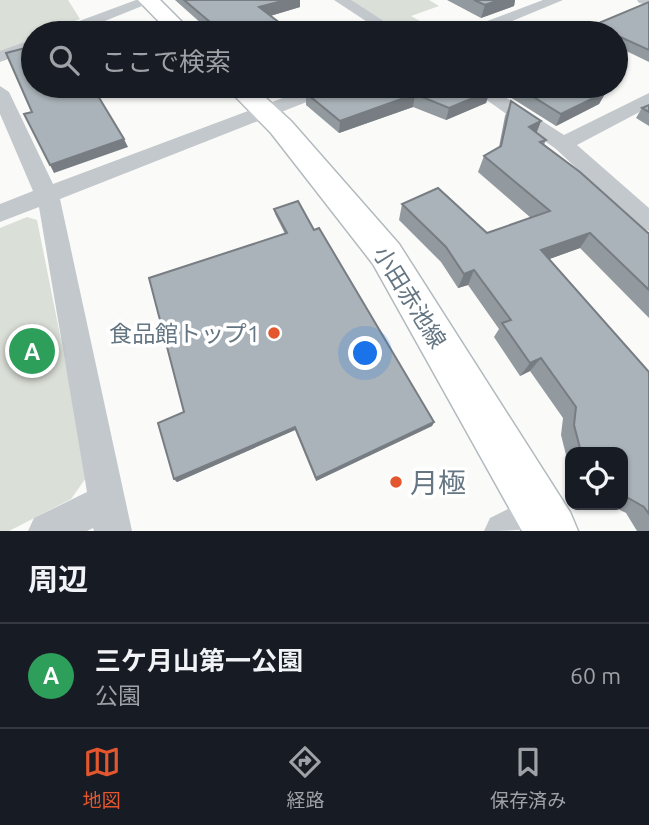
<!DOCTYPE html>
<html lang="ja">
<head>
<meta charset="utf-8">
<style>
  :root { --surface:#171b24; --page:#20242c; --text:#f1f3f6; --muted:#9ea1a6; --line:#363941; --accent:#e4572e }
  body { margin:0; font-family:Ubuntu,"Noto Sans JP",sans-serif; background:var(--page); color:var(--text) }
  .controls { position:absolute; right:21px; bottom:21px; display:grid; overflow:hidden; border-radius:14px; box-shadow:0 2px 5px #0004 }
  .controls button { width:63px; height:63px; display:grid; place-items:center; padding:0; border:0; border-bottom:2px solid var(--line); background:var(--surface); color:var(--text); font:35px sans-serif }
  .you { position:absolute; left:366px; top:354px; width:24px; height:24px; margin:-18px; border:5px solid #fff; border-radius:50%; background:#1a73e8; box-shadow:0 0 0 10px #1a73e833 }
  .badge { display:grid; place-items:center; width:46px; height:46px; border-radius:50%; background:var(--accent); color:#fff; font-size:23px; font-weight:700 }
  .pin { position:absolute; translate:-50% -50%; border:4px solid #fff; box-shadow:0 2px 7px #0006 }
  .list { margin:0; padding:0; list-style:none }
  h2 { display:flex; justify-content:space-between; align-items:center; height:91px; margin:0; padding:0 28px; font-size:30px }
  h2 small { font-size:23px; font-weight:400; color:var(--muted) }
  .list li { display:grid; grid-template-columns:46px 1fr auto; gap:21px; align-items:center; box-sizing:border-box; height:105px; padding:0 28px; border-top:2px solid var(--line) }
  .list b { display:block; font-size:26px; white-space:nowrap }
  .list p { margin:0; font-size:23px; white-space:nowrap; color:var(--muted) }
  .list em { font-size:23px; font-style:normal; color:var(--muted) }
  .icon { flex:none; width:38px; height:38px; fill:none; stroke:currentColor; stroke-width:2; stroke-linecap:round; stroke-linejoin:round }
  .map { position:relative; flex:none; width:649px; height:531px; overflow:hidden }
  .search { position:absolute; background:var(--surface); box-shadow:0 2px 5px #0004; left:21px; right:21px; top:21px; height:77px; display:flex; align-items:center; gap:18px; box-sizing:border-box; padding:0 24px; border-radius:38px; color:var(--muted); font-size:26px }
  .sheet { height:196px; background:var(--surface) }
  nav { display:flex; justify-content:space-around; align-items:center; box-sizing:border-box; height:98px; border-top:2px solid var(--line); background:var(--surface); font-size:19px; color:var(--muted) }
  nav a { display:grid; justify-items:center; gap:4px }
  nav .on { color:var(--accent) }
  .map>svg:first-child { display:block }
  .green { fill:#dadfd7 }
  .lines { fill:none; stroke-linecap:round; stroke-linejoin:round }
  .secondary-casing { stroke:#b3babf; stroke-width:3 }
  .street { fill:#c3c8cc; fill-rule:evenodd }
  .secondary { fill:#fff; fill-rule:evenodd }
  .wall { fill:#929a9f }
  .shaded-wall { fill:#777d82 }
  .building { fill:#aab3b9; stroke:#777d82; stroke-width:2 }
  .poi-dot { fill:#e4572e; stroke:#fff; stroke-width:2.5 }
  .labels { text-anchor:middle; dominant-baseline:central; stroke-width:7; stroke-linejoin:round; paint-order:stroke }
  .street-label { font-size:23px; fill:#657683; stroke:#fff }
  .poi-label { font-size:23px; fill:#657683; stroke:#fff; text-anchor:end }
  .near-poi-label { font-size:28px; fill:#657683; stroke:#fff; text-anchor:start }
</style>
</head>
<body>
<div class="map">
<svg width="649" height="531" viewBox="0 0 649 531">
  <rect width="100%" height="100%" fill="#fafaf8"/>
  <!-- green -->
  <g class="green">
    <polygon points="0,0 68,0 80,19 46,33 33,33 33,39 0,53"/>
    <polygon points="349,0 429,0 439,6 411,16 441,33 405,33"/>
    <polygon points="27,217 37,220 88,475 71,499 9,531 0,531 0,228"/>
  </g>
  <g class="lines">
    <defs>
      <g id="secondary">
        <polygon points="138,0 160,0 193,33 170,33"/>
        <polygon points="225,86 253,86 291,121 399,244 570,512 578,531 522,531 373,264 271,133"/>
      </g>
    </defs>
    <!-- secondary casing -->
    <use href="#secondary" class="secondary-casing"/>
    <!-- street -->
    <g class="street">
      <polygon points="136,0 157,0 75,33 53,33 55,30"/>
      <polygon points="334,0 351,0 403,33 384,33"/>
      <polygon points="543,0 563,0 483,33 461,33 463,30"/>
      <polygon points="637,0 649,0 649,5 639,3"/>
      <polygon points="33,39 33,50 0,62 0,51"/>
      <polygon points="0,86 9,92 53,184 315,86 340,86 337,90 60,199 132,531 94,531 93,528 87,531 28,531 34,518 87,492 39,207 0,222 0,204 33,191 0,114"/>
      <polygon points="467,86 488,86 564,135 649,93 649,107 577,145 649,208 649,231 640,228 556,149"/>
      <path d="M542 492 555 498 561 511C548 531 512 531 484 531L490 518Z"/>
    </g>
    <!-- secondary -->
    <use href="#secondary" class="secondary"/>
  </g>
  <!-- wall -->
  <g class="wall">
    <polygon points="175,0 300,0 300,7 270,16 293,33 212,33"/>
    <polygon points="447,0 515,0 514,6 481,18"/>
    <polygon points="649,2 649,62 616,46 616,33 591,33 594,25"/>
    <polygon points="284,86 309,86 291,92"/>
    <polygon points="492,86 594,86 606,92 599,104 556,126 510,97 511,93 506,95"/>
    <polygon points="490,91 486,103 446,120 413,107 339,133 306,105 306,93"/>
    <polygon points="511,101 541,121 536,133 546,140 544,145 648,233 649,233 649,318 580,248 549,259 649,372 649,531 637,531 626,513 610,505 623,505 623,452 570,452 570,467 568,463 561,435 563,418 530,371 520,376 494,337 499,329 468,285 458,288 441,262 399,220 402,204 487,233 531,218 478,172 484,156 499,147 505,116"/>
    <polygon points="649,105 649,126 636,118 642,108"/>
    <polygon points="274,209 314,230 434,422 432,426 316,481 295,430 177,482 174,479 184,412 285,234 275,214"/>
  </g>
  <!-- shaded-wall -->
  <g class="shaded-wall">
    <polygon points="286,0 300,0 300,7 260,19 259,7"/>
    <polygon points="499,0 515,0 514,6 481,18 485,5"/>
    <polygon points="291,86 309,86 291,92"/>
    <polygon points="509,86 513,86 511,93 506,95"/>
    <polygon points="490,91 486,103 446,120 449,108"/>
    <polygon points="606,92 599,104 556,126 561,114"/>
    <polygon points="415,94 413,107 339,133 340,121"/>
    <polygon points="541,121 535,137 529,127"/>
    <polygon points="124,139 128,147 54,173 50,165"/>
    <polygon points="590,233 580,248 533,265 541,250"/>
    <polygon points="474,270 468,285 458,288 464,274"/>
    <polygon points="541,358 530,371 520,376 530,363"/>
    <polygon points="434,422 432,426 316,481 316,478"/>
    <polygon points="295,427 295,430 177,482 174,479"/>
  </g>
  <!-- building -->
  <g class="building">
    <polygon points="184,0 286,0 259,7 293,33 223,33"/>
    <polygon points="474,0 499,0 485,5"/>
    <polygon points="649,2 649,50 616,35 616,33 613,33 594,25"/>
    <polygon points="33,46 33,86 92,86 124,139 50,165 24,114 32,112 6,53"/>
    <polygon points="324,86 483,86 490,91 449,108 415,94 340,121 306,93"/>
    <polygon points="516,86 594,86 606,92 561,114"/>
    <polygon points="511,101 541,121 529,127 546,140 540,142 580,172 648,233 649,233 649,290 590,233 541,250 649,372 649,514 644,507 623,495 623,452 581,452 574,425 576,407 541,358 530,363 502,323 511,320 474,270 464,274 446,247 402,204 438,188 487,233 550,211 484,156 501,146"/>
    <polygon points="649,105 649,112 642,108"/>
    <polygon points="298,201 314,230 319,228 434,422 316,478 295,427 174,479 158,423 184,412 149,278 287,233 274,209"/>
  </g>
  <!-- markers -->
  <g class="poi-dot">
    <circle cx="274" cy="333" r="7"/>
    <circle cx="396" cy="482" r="7"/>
  </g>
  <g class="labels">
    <!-- street labels -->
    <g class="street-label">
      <text transform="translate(410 297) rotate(58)">小田赤池線</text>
    </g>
    <!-- poi labels -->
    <g class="poi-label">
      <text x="260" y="333">食品館トップ1</text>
    </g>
    <!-- near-poi labels -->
    <g class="near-poi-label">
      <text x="410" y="482">月極</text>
    </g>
  </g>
</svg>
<div class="controls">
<button><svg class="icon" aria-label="locate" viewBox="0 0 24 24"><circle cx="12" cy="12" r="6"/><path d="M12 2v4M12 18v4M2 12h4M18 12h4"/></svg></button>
</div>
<div class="you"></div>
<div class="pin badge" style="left:32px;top:351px;background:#2e9e5b">A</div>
<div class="search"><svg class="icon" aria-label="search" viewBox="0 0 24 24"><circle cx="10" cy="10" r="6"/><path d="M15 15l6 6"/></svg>ここで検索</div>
</div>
<section class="sheet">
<h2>周辺<small></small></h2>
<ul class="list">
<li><span class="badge" style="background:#2e9e5b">A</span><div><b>三ケ月山第一公園</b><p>公園</p></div><em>60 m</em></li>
</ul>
</section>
<nav>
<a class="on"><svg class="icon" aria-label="map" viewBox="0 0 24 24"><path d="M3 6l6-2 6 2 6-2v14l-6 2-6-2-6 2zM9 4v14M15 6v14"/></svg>地図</a>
<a><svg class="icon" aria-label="directions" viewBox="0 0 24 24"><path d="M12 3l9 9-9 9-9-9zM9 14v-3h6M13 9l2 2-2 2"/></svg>経路</a>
<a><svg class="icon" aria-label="saved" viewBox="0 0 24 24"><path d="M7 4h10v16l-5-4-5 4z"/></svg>保存済み</a>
</nav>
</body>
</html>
